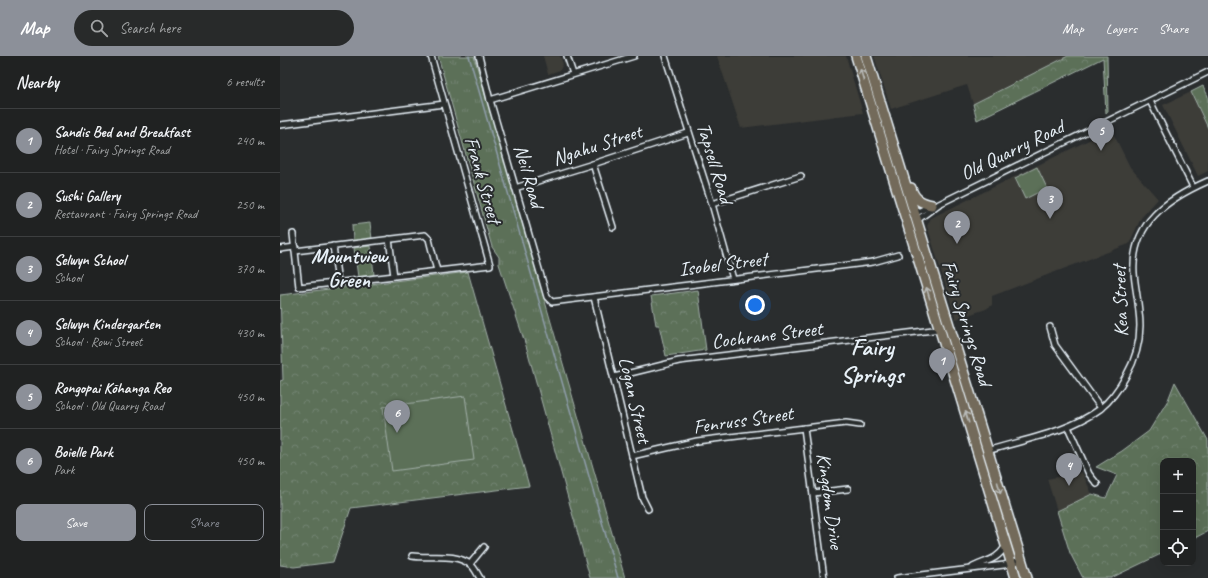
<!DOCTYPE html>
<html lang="en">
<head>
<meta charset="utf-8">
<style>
  :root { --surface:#202222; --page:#282a2a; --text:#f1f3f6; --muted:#a2a4a5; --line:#3d3f40; --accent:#8c9099 }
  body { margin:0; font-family:Caveat,sans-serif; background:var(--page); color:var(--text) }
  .controls { position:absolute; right:12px; bottom:12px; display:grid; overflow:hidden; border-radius:8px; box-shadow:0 4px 16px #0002 }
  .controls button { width:36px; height:36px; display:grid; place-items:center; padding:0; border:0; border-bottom:1px solid var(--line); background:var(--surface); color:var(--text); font:20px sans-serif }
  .you { position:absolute; left:475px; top:249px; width:14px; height:14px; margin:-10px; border:3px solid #fff; border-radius:50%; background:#1a73e8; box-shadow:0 0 0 6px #1a73e833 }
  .badge { display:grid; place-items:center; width:26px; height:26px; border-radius:50%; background:var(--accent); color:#fff; font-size:13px; font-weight:700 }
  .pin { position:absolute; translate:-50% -33px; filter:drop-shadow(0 1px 2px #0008) }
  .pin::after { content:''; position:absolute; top:21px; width:14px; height:12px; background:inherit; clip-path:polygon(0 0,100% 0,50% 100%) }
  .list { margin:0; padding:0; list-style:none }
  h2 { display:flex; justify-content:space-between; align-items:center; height:52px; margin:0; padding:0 16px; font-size:17px }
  h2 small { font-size:13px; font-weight:400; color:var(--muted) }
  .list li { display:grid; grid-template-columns:26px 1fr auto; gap:12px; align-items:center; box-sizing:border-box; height:64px; padding:0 16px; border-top:1px solid var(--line) }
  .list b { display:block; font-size:15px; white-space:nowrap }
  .list p { margin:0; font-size:13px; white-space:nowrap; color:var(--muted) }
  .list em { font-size:13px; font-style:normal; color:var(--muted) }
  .actions { display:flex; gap:8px; padding:12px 16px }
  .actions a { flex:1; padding:9px 0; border:1px solid var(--accent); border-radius:8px; text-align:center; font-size:14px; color:var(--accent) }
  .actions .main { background:var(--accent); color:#fff }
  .icon { flex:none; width:22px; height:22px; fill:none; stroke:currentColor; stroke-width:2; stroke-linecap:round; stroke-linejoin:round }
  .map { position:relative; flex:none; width:928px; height:522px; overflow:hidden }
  header { display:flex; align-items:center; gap:24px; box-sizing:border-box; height:56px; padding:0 20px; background:var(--accent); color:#fff }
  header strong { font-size:19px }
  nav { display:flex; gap:22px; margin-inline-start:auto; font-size:14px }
  .search { width:280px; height:36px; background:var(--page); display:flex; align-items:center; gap:10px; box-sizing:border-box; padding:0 14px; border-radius:22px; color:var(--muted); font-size:15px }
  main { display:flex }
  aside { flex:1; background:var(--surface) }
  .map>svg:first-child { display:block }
  .built { fill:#3c3c38 }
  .grass { fill:url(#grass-tufts); stroke:#a2b0a8 }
  .park { fill:url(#park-crowns); stroke:#a2b0a8 }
  .pitch { fill:#5c6f59; stroke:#a2b0a8 }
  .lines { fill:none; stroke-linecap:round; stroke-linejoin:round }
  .stream { stroke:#8f9eab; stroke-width:1.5 }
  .minor-casing { stroke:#e8f1f8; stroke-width:8 }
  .trunk-casing { stroke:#e8f1f8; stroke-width:12 }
  .minor { stroke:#2a2d2e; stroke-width:5 }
  .trunk { stroke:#736b5a; stroke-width:9 }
  .oneway { stroke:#b9bbb9 }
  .labels { text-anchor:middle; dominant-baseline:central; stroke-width:4; stroke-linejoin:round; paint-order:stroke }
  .street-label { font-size:20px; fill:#e8f1f8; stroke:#2a2d2e }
  .neighbourhood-label { font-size:21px; font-weight:bold; fill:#e8f1f8; stroke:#2a2d2e }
  .district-label { font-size:24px; font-weight:bold; fill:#e8f1f8; stroke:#2a2d2e }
</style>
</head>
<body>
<header>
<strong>Map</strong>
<div class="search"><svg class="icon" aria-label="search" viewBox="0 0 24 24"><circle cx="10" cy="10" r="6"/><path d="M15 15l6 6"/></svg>Search here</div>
<nav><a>Map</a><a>Layers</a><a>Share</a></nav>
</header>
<main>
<aside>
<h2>Nearby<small>6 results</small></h2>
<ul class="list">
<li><span class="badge">1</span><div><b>Sandis Bed and Breakfast</b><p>Hotel · Fairy Springs Road</p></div><em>240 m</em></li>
<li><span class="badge">2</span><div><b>Sushi Gallery</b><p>Restaurant · Fairy Springs Road</p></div><em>250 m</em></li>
<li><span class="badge">3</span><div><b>Selwyn School</b><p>School</p></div><em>370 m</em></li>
<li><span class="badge">4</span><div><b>Selwyn Kindergarten</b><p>School · Rowi Street</p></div><em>430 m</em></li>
<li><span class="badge">5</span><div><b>Rongopai Kōhanga Reo</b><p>School · Old Quarry Road</p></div><em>450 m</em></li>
<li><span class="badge">6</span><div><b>Boielle Park</b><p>Park</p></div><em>450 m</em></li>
</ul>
<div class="actions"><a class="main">Save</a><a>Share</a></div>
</aside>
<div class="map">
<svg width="928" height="522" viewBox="0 0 928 522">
  <defs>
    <pattern id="grass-tufts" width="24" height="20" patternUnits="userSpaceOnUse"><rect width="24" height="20" fill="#5c6f59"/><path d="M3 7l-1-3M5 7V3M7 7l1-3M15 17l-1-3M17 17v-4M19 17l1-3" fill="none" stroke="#738472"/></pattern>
    <pattern id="park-crowns" width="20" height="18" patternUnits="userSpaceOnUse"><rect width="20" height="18" fill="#5c6f59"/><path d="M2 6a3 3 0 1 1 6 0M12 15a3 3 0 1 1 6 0" fill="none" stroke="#738472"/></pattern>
  </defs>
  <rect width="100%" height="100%" fill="#2a2d2e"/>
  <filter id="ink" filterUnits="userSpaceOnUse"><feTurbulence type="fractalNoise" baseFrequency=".025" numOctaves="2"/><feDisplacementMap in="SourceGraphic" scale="8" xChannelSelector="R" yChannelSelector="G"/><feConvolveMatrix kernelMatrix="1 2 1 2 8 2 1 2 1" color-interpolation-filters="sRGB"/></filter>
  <g filter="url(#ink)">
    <!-- built -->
    <g class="built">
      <polygon points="263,0 280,0 283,8 280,14 268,18"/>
      <polygon points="437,0 566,0 583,57 461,72"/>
      <polygon points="594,0 788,0 693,48 687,29 611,53"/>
      <polygon points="911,36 928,72 928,115 918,120 883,49"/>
      <polygon points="831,73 850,111 878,143 861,162 849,188 712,240 712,249 706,253 676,263 647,170 651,162"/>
      <polygon points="802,416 812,438 777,455 767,423"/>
    </g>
    <!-- grass -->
    <g class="grass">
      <polygon points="158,0 194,0 345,522 310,522 247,293 219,208 219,201 212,191"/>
      <polygon points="923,30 928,40 928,72 911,36"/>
      <polygon points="90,167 92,183 73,185 72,169"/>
      <polygon points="91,190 94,219 78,221 74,192"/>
    </g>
    <!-- park -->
    <g class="park">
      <polygon points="788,0 827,0 828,56 826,57 823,2 697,64 693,48"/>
      <polygon points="188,216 249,430 71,452 53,506 14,511 0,509 0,325 3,324 0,239"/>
      <polygon points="418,234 426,294 386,300 379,269 376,269 371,240"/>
      <polygon points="895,326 928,384 928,475 913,483 913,405 883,405 883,497 831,522 803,522 790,497 777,455 812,438 826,442 837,419 816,411 842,395 869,375 888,344"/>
    </g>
    <!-- pitch -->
    <g class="pitch">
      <polygon points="757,111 767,132 745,143 735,122"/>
      <polygon points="185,340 194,404 112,415 103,351"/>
    </g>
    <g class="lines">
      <!-- stream -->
      <polyline class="stream" points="189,0 338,522"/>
      <defs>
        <g id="minor">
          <polyline points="199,0 210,44 267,241 272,246 593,206 618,199"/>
          <polyline points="287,0 293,18"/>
          <polyline points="385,0 432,148 453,223"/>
          <polyline points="210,44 354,0"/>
          <polyline points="870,45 913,131"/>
          <polyline points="0,69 164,48"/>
          <polyline points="313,108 333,171"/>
          <polyline points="235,132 313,108 408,77"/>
          <polyline points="432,148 521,120"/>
          <polyline points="635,159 638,156 650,150"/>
          <polyline points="637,166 640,162 659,148 928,16"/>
          <polyline points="13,178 19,231 210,209 151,0"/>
          <polyline points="109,183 114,220"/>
          <polyline points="53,190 58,226"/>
          <polyline points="0,193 15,191"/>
          <polyline points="15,195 145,179 149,183 157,215"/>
          <polyline points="314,241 362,441 368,453"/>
          <polyline points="770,271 775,289 821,352"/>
          <polyline points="334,321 399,305 661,273"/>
          <polyline points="788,371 809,418 817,428"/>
          <polyline points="524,372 544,522"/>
          <path d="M707 395C745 383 787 377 820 353 831 344 839 333 846 320 857 301 862 278 859 256 858 243 855 230 854 217 851 167 887 143 928 125"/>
          <polyline points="352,400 417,385 566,367 580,369"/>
          <polyline points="533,437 568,433"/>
          <path d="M132 500C150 503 175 496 191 509 195 512 197 518 200 522"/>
          <polyline points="190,508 204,491"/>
          <path d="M693 511C707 504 716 505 726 490"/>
          <polyline points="617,522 724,509 741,504"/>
        </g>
        <g id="trunk">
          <polyline points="576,0 736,522"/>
          <polyline points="586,0 747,522"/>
          <path d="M631 132C634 143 641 147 652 149"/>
        </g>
      </defs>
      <!-- minor casing -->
      <use href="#minor" class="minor-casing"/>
      <!-- trunk casing -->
      <use href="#trunk" class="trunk-casing"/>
      <!-- minor -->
      <use href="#minor" class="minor"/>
      <!-- trunk -->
      <use href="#trunk" class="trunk"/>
    </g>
    <!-- one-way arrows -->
    <defs><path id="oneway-shaft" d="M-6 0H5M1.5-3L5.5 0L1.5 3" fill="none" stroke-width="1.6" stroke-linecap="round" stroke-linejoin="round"/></defs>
    <g class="oneway">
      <use href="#oneway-shaft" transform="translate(582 19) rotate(-107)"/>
      <use href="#oneway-shaft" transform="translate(648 237) rotate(-107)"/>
      <use href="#oneway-shaft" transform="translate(687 361) rotate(-107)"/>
      <use href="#oneway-shaft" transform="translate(719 432) rotate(76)"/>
    </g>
  </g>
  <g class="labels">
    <!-- street labels -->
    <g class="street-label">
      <text transform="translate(317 89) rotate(-18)">Ngahu Street</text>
      <text transform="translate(732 94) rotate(-26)">Old Quarry Road</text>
      <text transform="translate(435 107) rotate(73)">Tapsell Road</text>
      <text transform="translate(249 120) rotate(74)">Neil Road</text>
      <text transform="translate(203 124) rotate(74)">Frank Street</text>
      <text transform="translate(443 208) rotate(-7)">Isobel Street</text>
      <text transform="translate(840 245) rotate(-92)">Kea Street</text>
      <text transform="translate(687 267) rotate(73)">Fairy Springs Road</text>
      <text transform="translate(487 279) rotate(-7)">Cochrane Street</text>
      <text transform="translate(355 344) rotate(77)">Logan Street</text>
      <text transform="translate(463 364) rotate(-8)">Fenruss Street</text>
      <text transform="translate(550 445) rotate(82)">Kingdom Drive</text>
    </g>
    <!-- neighbourhood labels -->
    <g class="neighbourhood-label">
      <text x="69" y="200">Mountview<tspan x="69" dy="24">Green</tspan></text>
    </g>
    <!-- district labels -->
    <g class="district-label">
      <text x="592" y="291">Fairy<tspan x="592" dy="28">Springs</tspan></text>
    </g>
  </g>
</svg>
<div class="controls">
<button>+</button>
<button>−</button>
<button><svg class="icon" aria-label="locate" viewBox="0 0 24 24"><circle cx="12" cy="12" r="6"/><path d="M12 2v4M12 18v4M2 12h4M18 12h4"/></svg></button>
</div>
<div class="you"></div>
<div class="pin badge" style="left:662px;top:325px">1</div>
<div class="pin badge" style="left:677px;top:188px">2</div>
<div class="pin badge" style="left:770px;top:163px">3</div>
<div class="pin badge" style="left:789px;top:430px">4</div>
<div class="pin badge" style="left:821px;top:95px">5</div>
<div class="pin badge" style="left:117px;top:377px">6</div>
</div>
</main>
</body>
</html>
